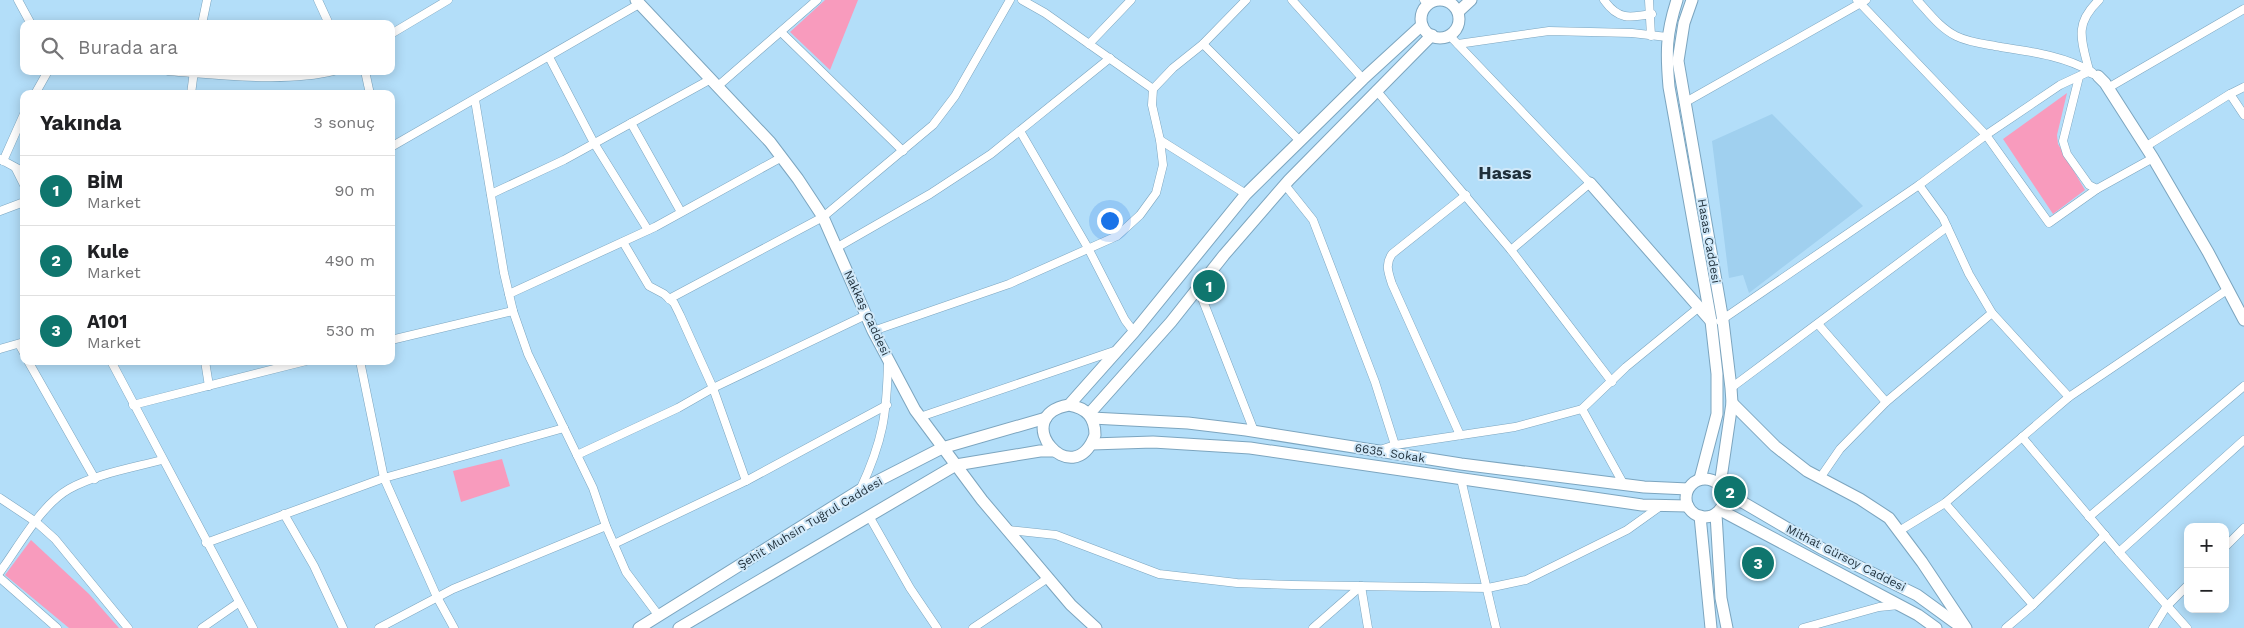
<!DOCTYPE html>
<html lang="tr">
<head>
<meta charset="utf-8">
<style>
  :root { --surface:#fff; --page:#f2f2f2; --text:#202124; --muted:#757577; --line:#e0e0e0; --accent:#0f766e }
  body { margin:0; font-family:"Work Sans",sans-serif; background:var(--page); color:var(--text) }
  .controls { position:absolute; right:15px; bottom:15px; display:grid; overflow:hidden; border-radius:10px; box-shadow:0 2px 12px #0003 }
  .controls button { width:45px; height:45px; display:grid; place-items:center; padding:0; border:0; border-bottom:1px solid var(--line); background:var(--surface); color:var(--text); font:25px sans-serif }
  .you { position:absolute; left:1109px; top:220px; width:18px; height:18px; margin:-12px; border:4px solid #fff; border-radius:50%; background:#1a73e8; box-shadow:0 0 0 8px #1a73e833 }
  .badge { display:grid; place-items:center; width:32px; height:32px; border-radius:50%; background:var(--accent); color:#fff; font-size:16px; font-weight:700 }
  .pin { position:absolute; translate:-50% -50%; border:2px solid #fff; box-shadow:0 1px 5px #0006 }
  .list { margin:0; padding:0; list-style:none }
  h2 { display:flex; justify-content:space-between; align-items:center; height:65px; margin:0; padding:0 20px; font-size:21px }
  h2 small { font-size:16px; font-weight:400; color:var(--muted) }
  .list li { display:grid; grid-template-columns:32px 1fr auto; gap:15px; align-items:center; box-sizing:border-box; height:70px; padding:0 20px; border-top:1px solid var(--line) }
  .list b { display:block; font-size:19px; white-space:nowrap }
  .list p { margin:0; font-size:16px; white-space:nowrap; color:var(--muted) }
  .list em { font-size:16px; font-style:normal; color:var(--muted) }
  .icon { flex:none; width:28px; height:28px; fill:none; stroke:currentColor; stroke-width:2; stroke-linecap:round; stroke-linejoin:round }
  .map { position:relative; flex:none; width:2244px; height:628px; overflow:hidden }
  .search { position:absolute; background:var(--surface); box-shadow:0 2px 12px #0003; left:20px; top:20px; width:375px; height:55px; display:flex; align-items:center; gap:12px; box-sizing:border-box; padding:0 18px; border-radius:10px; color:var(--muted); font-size:19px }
  .panel { position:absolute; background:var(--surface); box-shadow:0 2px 12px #0003; left:20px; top:90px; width:375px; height:275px; border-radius:10px }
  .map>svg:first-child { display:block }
  .built { fill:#a0d0ef }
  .park { fill:#f89bbd }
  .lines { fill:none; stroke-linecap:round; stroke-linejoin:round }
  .street-casing { stroke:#7ca5bf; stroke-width:9 }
  .secondary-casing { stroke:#7ca5bf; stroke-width:13 }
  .street { stroke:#fff; stroke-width:8 }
  .secondary { stroke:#fff; stroke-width:11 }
  .labels { text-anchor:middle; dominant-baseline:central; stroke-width:4; stroke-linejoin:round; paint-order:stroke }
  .street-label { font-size:12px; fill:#1f2f3a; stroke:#cfe8f9 }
  .district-label { font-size:18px; font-weight:bold; fill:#1f2f3a; stroke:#cfe8f9 }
</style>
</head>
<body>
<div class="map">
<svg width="2244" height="628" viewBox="0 0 2244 628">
  <rect width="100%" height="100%" fill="#b3def9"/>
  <!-- built -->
  <polygon class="built" points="1772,114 1863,206 1749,293 1743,275 1729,278 1712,141"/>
  <!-- park -->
  <g class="park">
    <polygon points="825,0 858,0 830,70 790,32"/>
    <polygon points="2067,93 2057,135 2058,144 2085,190 2053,214 2003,139"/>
    <polygon points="502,459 510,486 461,502 453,471"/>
    <polygon points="31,540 89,594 119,628 69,628 5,575"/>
  </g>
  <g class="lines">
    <defs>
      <g id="street">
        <polyline points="18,0 31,24"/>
        <polyline points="318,0 329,24"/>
        <polyline points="1022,0 1045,13 1153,89"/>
        <polyline points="1292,0 1363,79"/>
        <polyline points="1424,0 1428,5"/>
        <path d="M1604 0C1618 20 1629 18 1652 14"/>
        <polyline points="1649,0 1651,36"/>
        <polyline points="1857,0 1986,135 2049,223 2097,189"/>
        <path d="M1917 0C1929 13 1940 28 1956 36 1970 43 1986 44 2001 47 2033 52 2064 56 2092 72"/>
        <polyline points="202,24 207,0"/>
        <polyline points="781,32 903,151"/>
        <polyline points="391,34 448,0"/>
        <polyline points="1449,35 1590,183 1511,250"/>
        <polyline points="1089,44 1131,0"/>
        <polyline points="1203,44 1299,140"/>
        <polyline points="1458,44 1549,31 1632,33 1667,37"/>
        <polyline points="549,57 594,143 648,230"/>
        <path d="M2089 70C2081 39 2074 24 2099 0"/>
        <path d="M168 71C217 75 288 83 334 71"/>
        <polyline points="365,71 370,94"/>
        <polyline points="2079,77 2063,141 2067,154 2089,185 2097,189 2153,158"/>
        <polyline points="718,86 817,0"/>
        <polyline points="2108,88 2244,9"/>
        <polyline points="1376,90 1511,250 1612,382"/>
        <polyline points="35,94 48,71"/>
        <polyline points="191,94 194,71"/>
        <polyline points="2230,94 2244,115"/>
        <polyline points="475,100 504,273 513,311 528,354 593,488 606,526 626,572 659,616"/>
        <polyline points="1684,103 1866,0"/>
        <polyline points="631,123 681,212"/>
        <polyline points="1020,131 1088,248 1125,320 1134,332"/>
        <polyline points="1160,140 1246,194"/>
        <polyline points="391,147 639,4"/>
        <polyline points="2145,147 2230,94 2244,87"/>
        <polyline points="0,159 24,172"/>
        <polyline points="3,161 24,114"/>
        <polyline points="16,169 24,185"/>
        <polyline points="1285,185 1313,220 1375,382 1395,445"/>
        <polyline points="1919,185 1943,218 1969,274 1992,313 2069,397"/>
        <polyline points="491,194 564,160 711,79"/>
        <polyline points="0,211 24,202"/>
        <polyline points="623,242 649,286 664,294 674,303 680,315 713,388 746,481"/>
        <polyline points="836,248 930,194 991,154 1110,58"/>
        <polyline points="1198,288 1254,431"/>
        <polyline points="509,294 655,227 782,157"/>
        <polyline points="669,299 823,217 933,125 955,96 1010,0"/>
        <polyline points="1720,321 1919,185 1986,135 2060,85 2088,72 2098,76"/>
        <polyline points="1818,324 1886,402 1840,449 1820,478"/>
        <polyline points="873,331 1009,284 1117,236 1140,215 1156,193 1163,165 1160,140 1152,105 1153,89 1173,68 1203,44 1246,0"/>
        <polyline points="391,340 513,311"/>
        <polyline points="19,344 24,353"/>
        <polyline points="0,349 24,342"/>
        <polyline points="28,361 95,479"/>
        <polyline points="111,361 253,628"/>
        <polyline points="205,361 209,386"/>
        <polyline points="360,361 384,478 437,597 454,628"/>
        <polyline points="1731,388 1947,227"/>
        <polyline points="1886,402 1992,313"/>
        <polyline points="133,405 306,361"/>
        <polyline points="1582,409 1624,485"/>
        <polyline points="920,417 1117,350"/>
        <path d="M1460 435 1392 284C1388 272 1385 264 1392 254L1466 195"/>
        <polyline points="2022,437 2119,552 2187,628"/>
        <polyline points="1380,450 1395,445 1515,427 1582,409 1626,367 1698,308"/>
        <polyline points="577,455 678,408 713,388 866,315"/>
        <polyline points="1461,479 1496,628"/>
        <path d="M860 490C883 441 887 414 888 360"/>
        <polyline points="0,498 36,522 55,539 128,628"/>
        <polyline points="1945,503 2033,605"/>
        <polyline points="284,514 314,566 343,628"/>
        <polyline points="869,516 910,588 937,628"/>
        <polyline points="2089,517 2244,386"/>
        <polyline points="1008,530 1056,535 1159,574 1237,583 1292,585 1488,588 1526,580 1627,530 1662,505"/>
        <polyline points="1899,531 1945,503 2069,397 2227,290"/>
        <polyline points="206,543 384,478 564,428"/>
        <polyline points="614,544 746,481 887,405"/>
        <polyline points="2225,547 2244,528"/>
        <polyline points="2119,552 2244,440"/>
        <path d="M0 572C19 546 41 505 69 489 96 474 132 468 162 460"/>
        <polyline points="0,578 57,628"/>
        <polyline points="1361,586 1368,628"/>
        <polyline points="202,628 238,603"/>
        <polyline points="379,628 453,589 606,526"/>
        <polyline points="973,628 1048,578"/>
        <polyline points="1313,628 1361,586"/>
        <polyline points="1803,628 1879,607 1899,605"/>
        <polyline points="2006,628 2033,605 2105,535"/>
        <polyline points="2153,628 2166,607 2188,585"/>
      </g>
      <g id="secondary">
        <polyline points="636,0 770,142 798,179 823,217 873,331 915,410 982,500 1071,605 1096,628"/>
        <path d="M1677 0C1666 34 1666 52 1669 87L1711 321 1717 374V414L1700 479"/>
        <polyline points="1692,0 1684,23 1678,61 1723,321 1731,388 1732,403 1720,485"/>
        <circle cx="1440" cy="19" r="19"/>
        <polyline points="1458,12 1471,0"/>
        <polyline points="2098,76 2105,83 2153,158 2208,252 2244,320"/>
        <polyline points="1590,183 1711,321"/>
        <polyline points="1732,403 1775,446 1807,471 1860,499 1889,518 1922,562 1966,628"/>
        <path d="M1069 405C1087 408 1095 418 1095 435 1073 495 1007 416 1069 405L1134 332 1246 194 1363 79 1422 25"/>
        <polyline points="1089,414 1171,322 1224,255 1289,180 1432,35"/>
        <polyline points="1092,418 1188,423 1246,430 1461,464 1644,487 1688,489"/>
        <polyline points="1092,444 1153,442 1250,448 1642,505 1688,506"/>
        <circle cx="1705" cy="498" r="19"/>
        <polyline points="1725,495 1744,503 1821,548 1917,595 1961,627"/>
        <polyline points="1720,510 1918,615 1936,628"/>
        <polyline points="1716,514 1721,598 1727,628"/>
        <polyline points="1700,516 1711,628"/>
        <polyline points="639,628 860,490 942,448 1046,418"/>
        <polyline points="679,628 956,465 1040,451 1052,451"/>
      </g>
    </defs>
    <!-- street casing -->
    <use href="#street" class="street-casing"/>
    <!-- secondary casing -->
    <use href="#secondary" class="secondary-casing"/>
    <!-- street -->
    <use href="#street" class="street"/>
    <!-- secondary -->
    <use href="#secondary" class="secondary"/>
  </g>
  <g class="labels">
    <!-- street labels -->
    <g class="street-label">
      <text transform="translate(1709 241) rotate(80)">Hasas Caddesi</text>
      <text transform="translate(867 313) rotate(65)">Nakkaş Caddesi</text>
      <text transform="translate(1390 453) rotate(9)">6635. Sokak</text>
      <text transform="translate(810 523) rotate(-31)">Şehit Muhsin Tuğrul Caddesi</text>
      <text transform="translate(1846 558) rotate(27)">Mithat Gürsoy Caddesi</text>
    </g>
    <!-- district labels -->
    <g class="district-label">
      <text x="1505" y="172">Hasas</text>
    </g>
  </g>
</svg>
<div class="controls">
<button>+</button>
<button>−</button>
</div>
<div class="you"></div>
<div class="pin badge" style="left:1209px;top:286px">1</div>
<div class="pin badge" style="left:1730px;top:492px">2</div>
<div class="pin badge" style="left:1758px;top:563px">3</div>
<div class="search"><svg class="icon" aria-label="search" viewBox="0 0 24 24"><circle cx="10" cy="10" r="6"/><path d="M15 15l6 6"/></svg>Burada ara</div>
<section class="panel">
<h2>Yakında<small>3 sonuç</small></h2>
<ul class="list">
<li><span class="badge">1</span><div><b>BİM</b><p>Market</p></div><em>90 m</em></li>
<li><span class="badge">2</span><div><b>Kule</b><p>Market</p></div><em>490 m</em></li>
<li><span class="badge">3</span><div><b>A101</b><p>Market</p></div><em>530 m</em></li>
</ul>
</section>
</div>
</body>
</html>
